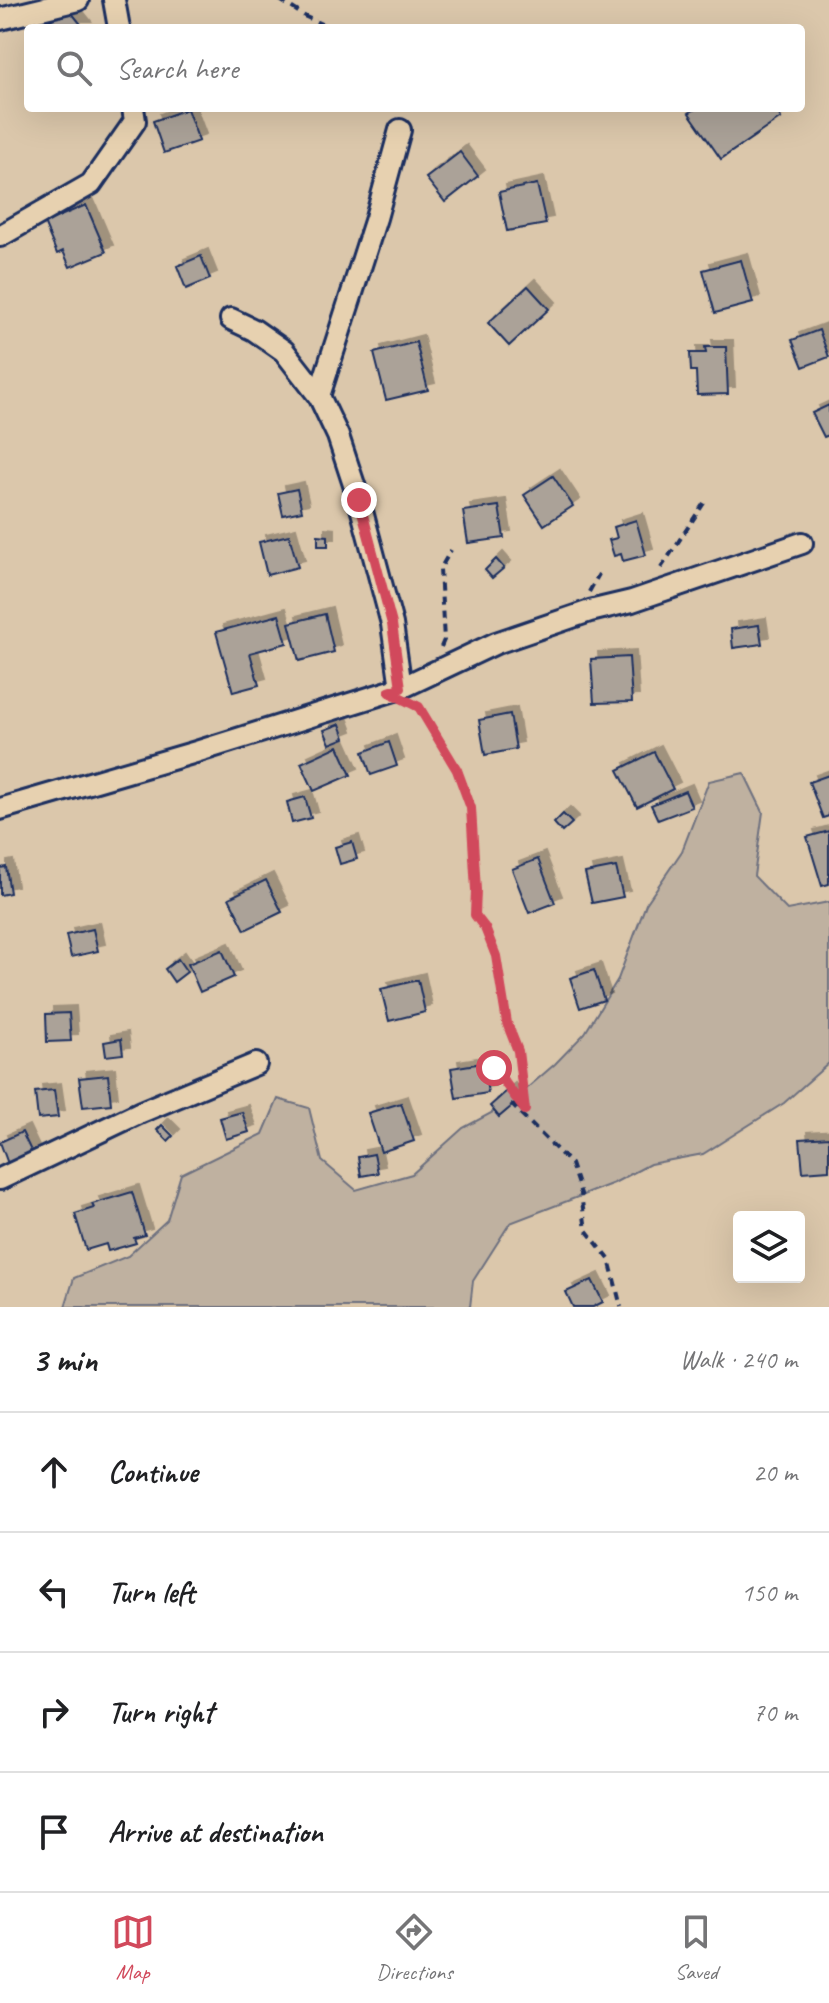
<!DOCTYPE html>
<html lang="en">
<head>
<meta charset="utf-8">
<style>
  :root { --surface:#fff; --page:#f6f6f6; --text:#202124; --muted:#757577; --line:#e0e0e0; --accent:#d1495b }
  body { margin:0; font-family:Caveat,sans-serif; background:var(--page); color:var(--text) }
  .controls { position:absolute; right:24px; bottom:24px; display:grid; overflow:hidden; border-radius:8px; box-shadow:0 8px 32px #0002 }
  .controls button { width:72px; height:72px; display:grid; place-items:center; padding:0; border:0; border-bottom:2px solid var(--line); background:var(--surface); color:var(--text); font:40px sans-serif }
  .stop { position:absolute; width:24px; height:24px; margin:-18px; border:6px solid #d1495b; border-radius:50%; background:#fff }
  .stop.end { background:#d1495b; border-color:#fff; box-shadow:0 2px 8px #0008 }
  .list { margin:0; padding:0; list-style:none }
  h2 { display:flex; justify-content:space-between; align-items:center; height:104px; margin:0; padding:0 32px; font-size:34px }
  h2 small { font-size:26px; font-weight:400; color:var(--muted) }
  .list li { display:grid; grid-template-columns:52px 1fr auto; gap:24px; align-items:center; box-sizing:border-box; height:120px; padding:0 32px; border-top:2px solid var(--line) }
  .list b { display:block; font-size:30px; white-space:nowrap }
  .list em { font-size:26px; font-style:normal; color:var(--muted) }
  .icon { flex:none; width:44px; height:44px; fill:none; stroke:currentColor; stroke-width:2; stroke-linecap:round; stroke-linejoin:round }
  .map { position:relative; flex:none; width:829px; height:1307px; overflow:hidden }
  .search { position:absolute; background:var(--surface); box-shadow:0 8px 32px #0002; left:24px; right:24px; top:24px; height:88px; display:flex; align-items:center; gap:20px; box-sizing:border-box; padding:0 28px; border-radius:8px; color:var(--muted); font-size:30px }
  .sheet { height:584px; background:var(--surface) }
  nav { display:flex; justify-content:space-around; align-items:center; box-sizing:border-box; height:112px; border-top:2px solid var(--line); background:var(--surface); font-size:22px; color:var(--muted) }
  nav a { display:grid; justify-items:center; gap:4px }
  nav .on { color:var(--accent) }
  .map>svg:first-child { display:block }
  .green { fill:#bfb1a0; stroke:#6d707f; stroke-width:2 }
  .building { fill:#aba298; stroke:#1b2f5e; stroke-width:2; filter:url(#shadow) }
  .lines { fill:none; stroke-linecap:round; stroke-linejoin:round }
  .minor-casing { stroke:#1b2f5e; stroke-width:26 }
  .path { stroke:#1b2f5e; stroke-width:4; stroke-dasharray:8 6; stroke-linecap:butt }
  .minor { stroke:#e7d1b0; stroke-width:20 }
  .route { stroke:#d1495b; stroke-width:10 }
</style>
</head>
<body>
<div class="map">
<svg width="829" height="1307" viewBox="0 0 829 1307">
  <defs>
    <filter id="shadow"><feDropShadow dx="7" dy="-7" stdDeviation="0" flood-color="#0004"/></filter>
  </defs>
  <rect width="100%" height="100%" fill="#dbc7ab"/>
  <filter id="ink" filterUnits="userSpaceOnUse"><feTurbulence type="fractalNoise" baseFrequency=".0125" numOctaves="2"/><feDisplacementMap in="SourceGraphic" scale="16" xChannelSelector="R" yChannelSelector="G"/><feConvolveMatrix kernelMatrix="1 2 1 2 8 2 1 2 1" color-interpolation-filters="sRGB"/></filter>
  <g filter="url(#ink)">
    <!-- green -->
    <polygon class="green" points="744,773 763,812 754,876 787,910 829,902 829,1063 784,1103 703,1154 650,1164 614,1183 510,1223 473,1281 470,1307 65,1307 74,1278 128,1256 167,1220 181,1174 263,1134 278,1099 309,1108 322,1161 356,1190 412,1174 463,1128 510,1103 555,1064 585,1033 618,979 646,904 682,851 709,781"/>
    <!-- building -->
    <g class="building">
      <polygon points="67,7 84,28 41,28"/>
      <polygon points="697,108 775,108 781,118 721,159 689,113"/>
      <polygon points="187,109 199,141 164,153 153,121"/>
      <polygon points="460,152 478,176 445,202 426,178"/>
      <polygon points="537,184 546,224 507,231 499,192"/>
      <polygon points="86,205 106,252 70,267 63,251 57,254 44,223"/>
      <polygon points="201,256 210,279 186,289 177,266"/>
      <polygon points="741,260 753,303 715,313 703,270"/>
      <polygon points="528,286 549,309 509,346 488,323"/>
      <polygon points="819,330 829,357 803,367 792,340"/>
      <polygon points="416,342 428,390 386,400 374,353"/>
      <polygon points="705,347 726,347 728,394 697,395 696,371 691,371 690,353 706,353"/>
      <polygon points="829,405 829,435 824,437 812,413"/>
      <polygon points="553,476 573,506 544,525 524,495"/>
      <polygon points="297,489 302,511 283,515 278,493"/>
      <polygon points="499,506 504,538 468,543 463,511"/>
      <polygon points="636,520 646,555 623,561 621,554 614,556 609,540 617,538 614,527"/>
      <polygon points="289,535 298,567 267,575 259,542"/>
      <polygon points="318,535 328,536 328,546 318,546"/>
      <polygon points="496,559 504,568 492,578 485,570"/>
      <polygon points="325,614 334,652 299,661 289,623"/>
      <polygon points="279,615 287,643 250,653 259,685 233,692 216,632"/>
      <polygon points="759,625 762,644 733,648 731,629"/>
      <polygon points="629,657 632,702 594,703 591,659"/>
      <polygon points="510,714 516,749 485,755 479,720"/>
      <polygon points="340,724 345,738 330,744 324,730"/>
      <polygon points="389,742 397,766 371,775 363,752"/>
      <polygon points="338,746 351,775 314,791 301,763"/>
      <polygon points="654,752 673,789 637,807 618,770"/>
      <polygon points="829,775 829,816 823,818 809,782"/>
      <polygon points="685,791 692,807 658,820 651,805"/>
      <polygon points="305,797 311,818 292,823 287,802"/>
      <polygon points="563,814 572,823 562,832 554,823"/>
      <polygon points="829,831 829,884 822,886 807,837"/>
      <polygon points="352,842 357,859 340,864 335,847"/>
      <polygon points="538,859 555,903 529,913 512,869"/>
      <polygon points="6,867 10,893 0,895 0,868"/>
      <polygon points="616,867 623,897 592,903 585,873"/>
      <polygon points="266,880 282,912 245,930 229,898"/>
      <polygon points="93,929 98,951 71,957 66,935"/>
      <polygon points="222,950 234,977 200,992 188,964"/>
      <polygon points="178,959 187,972 174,982 165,969"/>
      <polygon points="594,970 604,1000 580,1008 570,978"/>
      <polygon points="418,980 425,1012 389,1021 381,989"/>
      <polygon points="69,1013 71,1041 47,1042 46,1014"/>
      <polygon points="121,1039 123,1054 106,1056 104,1042"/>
      <polygon points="483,1063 488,1093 456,1098 451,1068"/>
      <polygon points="108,1075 111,1104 83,1107 79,1078"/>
      <polygon points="54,1090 58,1117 38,1119 35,1092"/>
      <polygon points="508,1090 518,1101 499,1117 490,1106"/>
      <polygon points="401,1103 414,1141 381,1152 368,1113"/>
      <polygon points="242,1112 249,1132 226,1139 220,1118"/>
      <polygon points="162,1125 173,1136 168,1141 157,1130"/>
      <polygon points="22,1132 32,1153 8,1164 0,1142"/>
      <polygon points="829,1137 829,1170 803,1172 800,1139"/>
      <polygon points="374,1154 378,1173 361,1176 358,1157"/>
      <polygon points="132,1192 145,1235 134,1238 136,1243 108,1251 106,1244 86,1250 75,1214 94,1208 92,1204"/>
      <polygon points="592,1280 603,1302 593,1307 573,1307 566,1292"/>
    </g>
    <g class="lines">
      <defs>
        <g id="minor">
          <polyline points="114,0 119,28"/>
          <polyline points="0,19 78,0"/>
          <polyline points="0,236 91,184 135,121 133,108"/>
          <polyline points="231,319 254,330 284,351 319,396 338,436 359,500 392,624 401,688"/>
          <polyline points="319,396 376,218 400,130"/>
          <polyline points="0,809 196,752 401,688 496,643 590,611 632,601 802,543"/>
          <polyline points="0,1179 141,1112 256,1064"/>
        </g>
      </defs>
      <!-- minor casing -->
      <use href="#minor" class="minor-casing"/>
      <!-- path -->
      <g class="path">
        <polyline points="280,0 306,17 330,28"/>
        <polyline points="661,568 704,503"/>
        <polyline points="589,592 599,574"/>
        <polyline points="441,647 444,640 440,569 451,550"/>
        <polyline points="415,705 419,707 457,770 471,808 476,890 475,915 485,928 496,956 507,1023 518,1051 525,1110"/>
        <polyline points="494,1068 525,1110 510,1103 571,1164 581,1194 586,1230 609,1259 621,1307"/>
      </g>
      <!-- minor -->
      <use href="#minor" class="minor"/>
    </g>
  </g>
  <g class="lines" filter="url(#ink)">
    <!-- route -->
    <polyline class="route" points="359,500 392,624 401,688 389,692 419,707 457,770 471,808 476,890 475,915 485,928 496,956 507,1023 518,1051 525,1110 494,1068"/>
  </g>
</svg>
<div class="controls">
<button><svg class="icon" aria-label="layers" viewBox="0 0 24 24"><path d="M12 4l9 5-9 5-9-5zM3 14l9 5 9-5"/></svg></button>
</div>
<div class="stop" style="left:494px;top:1068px"></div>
<div class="stop end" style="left:359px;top:500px"></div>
<div class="search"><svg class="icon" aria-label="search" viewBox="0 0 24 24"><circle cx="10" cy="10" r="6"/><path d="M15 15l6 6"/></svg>Search here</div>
</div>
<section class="sheet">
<h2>3 min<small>Walk · 240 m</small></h2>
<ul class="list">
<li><svg class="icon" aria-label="ahead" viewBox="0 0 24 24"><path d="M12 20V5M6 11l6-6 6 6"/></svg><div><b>Continue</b></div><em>20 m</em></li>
<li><svg class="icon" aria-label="left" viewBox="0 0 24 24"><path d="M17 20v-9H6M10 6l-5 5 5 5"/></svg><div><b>Turn left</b></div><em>150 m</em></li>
<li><svg class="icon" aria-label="right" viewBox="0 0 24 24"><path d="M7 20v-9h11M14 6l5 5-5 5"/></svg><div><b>Turn right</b></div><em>70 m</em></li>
<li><svg class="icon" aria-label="arrive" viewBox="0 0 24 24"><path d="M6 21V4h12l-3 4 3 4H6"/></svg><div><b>Arrive at destination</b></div></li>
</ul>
</section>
<nav>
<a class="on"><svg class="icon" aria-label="map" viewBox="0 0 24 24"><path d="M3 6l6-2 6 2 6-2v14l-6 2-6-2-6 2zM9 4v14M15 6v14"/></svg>Map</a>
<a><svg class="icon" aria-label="directions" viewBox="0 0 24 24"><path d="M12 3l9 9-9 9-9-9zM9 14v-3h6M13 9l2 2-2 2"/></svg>Directions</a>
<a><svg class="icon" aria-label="saved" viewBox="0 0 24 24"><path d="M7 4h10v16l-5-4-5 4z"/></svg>Saved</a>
</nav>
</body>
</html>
